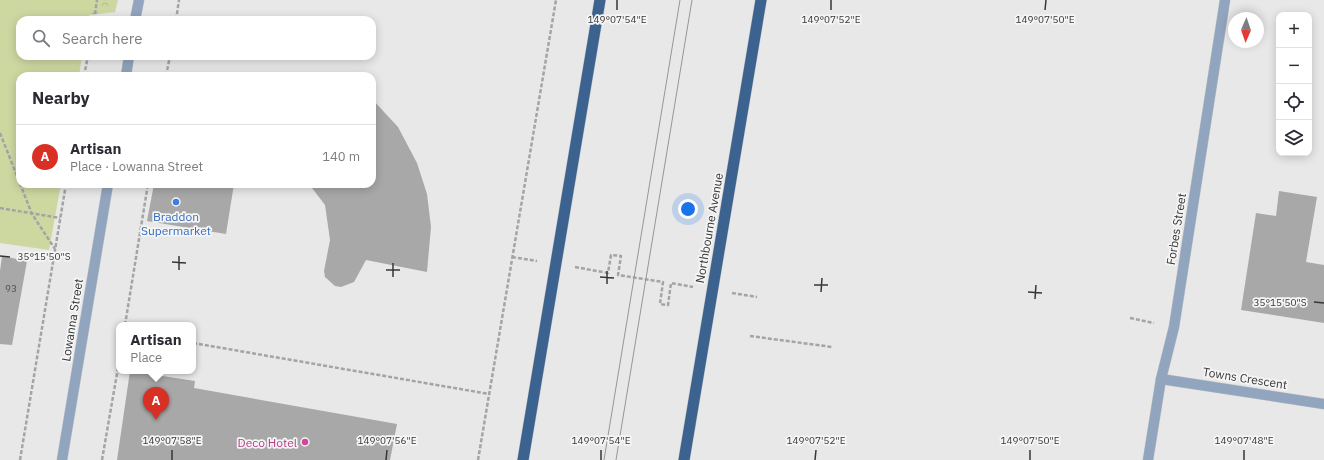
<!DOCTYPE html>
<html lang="en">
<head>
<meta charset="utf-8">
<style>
  :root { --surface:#fff; --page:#f7f7f7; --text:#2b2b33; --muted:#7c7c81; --line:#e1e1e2; --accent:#d93025 }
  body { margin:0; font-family:"IBM Plex Sans",sans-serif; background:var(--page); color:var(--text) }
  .controls { position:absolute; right:12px; top:12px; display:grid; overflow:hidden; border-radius:8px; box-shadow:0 2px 10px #0003 }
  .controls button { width:36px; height:36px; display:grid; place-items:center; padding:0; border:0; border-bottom:1px solid var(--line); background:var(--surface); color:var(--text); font:20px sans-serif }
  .compass { position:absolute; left:1228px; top:12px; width:36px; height:36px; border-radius:50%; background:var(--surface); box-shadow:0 2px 10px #0003; rotate:182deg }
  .you { position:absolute; left:688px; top:209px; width:14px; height:14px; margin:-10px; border:3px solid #fff; border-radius:50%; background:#1a73e8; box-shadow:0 0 0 6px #1a73e833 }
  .badge { display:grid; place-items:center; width:26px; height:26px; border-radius:50%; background:var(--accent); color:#fff; font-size:13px; font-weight:700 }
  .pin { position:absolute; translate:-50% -33px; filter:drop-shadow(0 1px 2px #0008) }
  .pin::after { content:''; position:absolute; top:21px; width:14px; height:12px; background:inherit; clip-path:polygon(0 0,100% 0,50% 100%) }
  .popup { position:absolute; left:116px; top:322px; width:80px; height:52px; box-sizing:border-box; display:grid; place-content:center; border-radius:8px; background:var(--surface); filter:drop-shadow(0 1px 3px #0005); font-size:13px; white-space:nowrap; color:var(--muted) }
  .popup b { font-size:15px; color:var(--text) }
  .popup::after { content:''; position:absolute; left:50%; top:100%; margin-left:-8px; border:8px solid transparent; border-top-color:var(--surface) }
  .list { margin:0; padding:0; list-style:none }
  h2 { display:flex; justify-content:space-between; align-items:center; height:52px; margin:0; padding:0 16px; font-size:17px }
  h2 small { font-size:13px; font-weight:400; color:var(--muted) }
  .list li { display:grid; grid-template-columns:26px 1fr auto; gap:12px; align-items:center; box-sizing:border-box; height:64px; padding:0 16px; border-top:1px solid var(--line) }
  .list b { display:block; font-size:15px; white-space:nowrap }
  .list p { margin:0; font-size:13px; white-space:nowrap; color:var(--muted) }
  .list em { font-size:13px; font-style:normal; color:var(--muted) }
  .icon { flex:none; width:22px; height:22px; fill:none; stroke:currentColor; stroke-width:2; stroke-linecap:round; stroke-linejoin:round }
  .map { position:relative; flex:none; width:1324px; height:460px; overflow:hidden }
  .search { position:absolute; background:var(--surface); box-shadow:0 2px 10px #0003; left:16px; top:16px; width:360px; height:44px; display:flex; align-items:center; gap:10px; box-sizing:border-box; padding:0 14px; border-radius:12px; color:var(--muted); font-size:15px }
  .panel { position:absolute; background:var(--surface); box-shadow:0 2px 10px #0003; left:16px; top:72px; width:360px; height:116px; border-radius:12px }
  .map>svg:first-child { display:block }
  .forest { fill:url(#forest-crowns) }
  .green { fill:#cdd8a1 }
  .building { fill:#a8a8a9 }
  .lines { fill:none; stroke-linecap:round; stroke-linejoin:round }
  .minor-casing { stroke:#c4c4c5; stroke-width:11 }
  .trunk-casing { stroke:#c4c4c5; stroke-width:12 }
  .path { stroke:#a4a4a4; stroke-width:2.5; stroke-dasharray:4 2; stroke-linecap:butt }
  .minor { stroke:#92a5be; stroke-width:10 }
  .trunk { stroke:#3c6290; stroke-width:11 }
  .tram { stroke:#969697; stroke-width:1 }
  .ticks { fill:none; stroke:#363636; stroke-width:1.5 }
  .shop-dot { fill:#3f7fe0; stroke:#f5f5f6; stroke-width:1.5 }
  .hotel-dot { fill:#d1479c; stroke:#f5f5f6; stroke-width:1.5 }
  .labels { text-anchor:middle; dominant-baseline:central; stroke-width:3.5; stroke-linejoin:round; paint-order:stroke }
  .number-label { font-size:10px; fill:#525253 }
  .shop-label { font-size:12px; fill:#366cbe; stroke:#f5f5f6 }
  .street-label { font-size:12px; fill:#363636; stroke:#f5f5f6 }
  .hotel-label { font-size:12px; fill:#b23c85; stroke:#f5f5f6; text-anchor:end }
  .ticks-label { font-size:10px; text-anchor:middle; fill:#363636; stroke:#f5f5f6; stroke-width:3.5; stroke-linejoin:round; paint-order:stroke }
</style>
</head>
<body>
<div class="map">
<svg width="1324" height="460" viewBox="0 0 1324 460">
  <defs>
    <pattern id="forest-crowns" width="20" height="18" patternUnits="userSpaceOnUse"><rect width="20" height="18" fill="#cdd8a1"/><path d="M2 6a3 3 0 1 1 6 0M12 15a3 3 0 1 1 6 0" fill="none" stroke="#b1ba8b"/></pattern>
  </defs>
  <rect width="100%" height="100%" fill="#e8e8e9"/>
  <!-- forest -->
  <polygon class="forest" points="16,0 118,0 115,12 90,15 82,20"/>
  <!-- green -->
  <polygon class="green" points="0,0 92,0 88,20 20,20 20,56 82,56 79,76 20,76 20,184 61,184 49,250 0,243"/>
  <!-- building -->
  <g class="building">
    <polygon points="372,99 398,127 417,163 427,194 431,227 427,272 366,260 354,282 341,287 335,286 325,277 324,271 330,240 325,205 309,184 372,184"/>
    <polygon points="154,184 234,184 226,234 147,221"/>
    <polygon points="1279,191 1317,197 1306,262 1324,265 1324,323 1241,310 1256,213 1276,216"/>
    <polygon points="2,256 27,261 12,345 0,344 0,271"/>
    <polygon points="130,371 195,381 194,388 397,424 390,460 117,460"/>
  </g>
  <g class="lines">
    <defs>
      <g id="minor">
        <polyline points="135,20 139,0"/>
        <polyline points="126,76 129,56"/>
        <polyline points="1161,379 1324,404"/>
        <polyline points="62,460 108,184"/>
        <polyline points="1148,460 1161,379 1174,327 1225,0"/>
      </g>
      <g id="trunk">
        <polyline points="523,460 600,0"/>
        <polyline points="684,460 761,0"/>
      </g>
    </defs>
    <!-- minor casing -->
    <use href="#minor" class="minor-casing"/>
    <!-- trunk casing -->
    <use href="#trunk" class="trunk-casing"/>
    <!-- path -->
    <g class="path">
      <polyline points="94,20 97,0"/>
      <polyline points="176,20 179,0"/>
      <polyline points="84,76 88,56"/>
      <polyline points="166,76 170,56"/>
      <polyline points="0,133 32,214 55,249"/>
      <polyline points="0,208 60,218"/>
      <polyline points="512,257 537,261"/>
      <polyline points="575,267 608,273 611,255 621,256 618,275 663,282 660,304 668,305 671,283 693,287"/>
      <polyline points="732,293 757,297"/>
      <polyline points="1130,318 1154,323"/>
      <polyline points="125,325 148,184"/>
      <polyline points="750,336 832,347"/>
      <polyline points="193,343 489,394"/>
      <polyline points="20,460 66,184"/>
      <polyline points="102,460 119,362"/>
      <polyline points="478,460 556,0"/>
    </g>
    <!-- minor -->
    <use href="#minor" class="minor"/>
    <!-- trunk -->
    <use href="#trunk" class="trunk"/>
    <!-- tram -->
    <g class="tram">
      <polyline points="604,460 680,0"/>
      <polyline points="616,460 692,0"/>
    </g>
  </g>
  <!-- ticks -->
  <path class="ticks" d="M617 10V0M831 10V0M1045 10 1046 0M0 256 10 257M172 262 186 263M179 270V256M386 270H400M393 277V263M600 277 614 278M607 284V271M814 285H828M821 292 822 278M1028 292 1042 293M1035 299 1036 285M1314 302 1324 303M172 460V450M386 460 387 450M601 460V450M815 460 816 450M1030 460V450M1244 460V450"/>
  <!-- markers -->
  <circle class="shop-dot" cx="176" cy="202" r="4"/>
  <circle class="hotel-dot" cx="305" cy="442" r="4"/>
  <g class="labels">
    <!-- number labels -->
    <g class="number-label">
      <text x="11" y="288">93</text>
    </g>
    <!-- shop labels -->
    <g class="shop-label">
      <text x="176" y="216">Braddon<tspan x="176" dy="14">Supermarket</tspan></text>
    </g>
    <!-- street labels -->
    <g class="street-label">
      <text transform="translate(709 228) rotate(-80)">Northbourne Avenue</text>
      <text transform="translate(1176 229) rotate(-81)">Forbes Street</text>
      <text transform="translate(72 320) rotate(-81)">Lowanna Street</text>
      <text transform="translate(1245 378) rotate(9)">Towns Crescent</text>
    </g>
    <!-- hotel labels -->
    <g class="hotel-label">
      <text x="297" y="442">Deco Hotel</text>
    </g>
  </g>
  <g class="ticks-label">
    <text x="617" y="23">149°07'54"E</text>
    <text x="831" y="23">149°07'52"E</text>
    <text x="1045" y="23">149°07'50"E</text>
    <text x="44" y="260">35°15'50"S</text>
    <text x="1280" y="306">35°15'50"S</text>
    <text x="172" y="444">149°07'58"E</text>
    <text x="387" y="444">149°07'56"E</text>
    <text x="601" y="444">149°07'54"E</text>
    <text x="816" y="444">149°07'52"E</text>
    <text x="1030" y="444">149°07'50"E</text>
    <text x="1244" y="444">149°07'48"E</text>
  </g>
</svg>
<div class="controls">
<button>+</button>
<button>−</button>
<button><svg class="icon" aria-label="locate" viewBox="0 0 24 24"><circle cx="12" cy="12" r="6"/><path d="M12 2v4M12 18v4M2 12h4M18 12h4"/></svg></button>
<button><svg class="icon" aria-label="layers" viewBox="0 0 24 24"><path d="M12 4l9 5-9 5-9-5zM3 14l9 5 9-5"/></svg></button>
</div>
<svg class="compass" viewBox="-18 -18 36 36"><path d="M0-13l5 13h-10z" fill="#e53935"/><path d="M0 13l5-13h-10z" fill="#7c7c81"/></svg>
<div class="you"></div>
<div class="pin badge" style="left:156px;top:420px">A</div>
<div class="popup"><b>Artisan</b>Place</div>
<div class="search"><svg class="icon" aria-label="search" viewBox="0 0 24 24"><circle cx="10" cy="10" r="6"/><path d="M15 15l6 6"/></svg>Search here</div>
<section class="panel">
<h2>Nearby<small></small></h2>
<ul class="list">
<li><span class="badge">A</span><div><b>Artisan</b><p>Place · Lowanna Street</p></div><em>140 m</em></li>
</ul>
</section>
</div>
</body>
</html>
